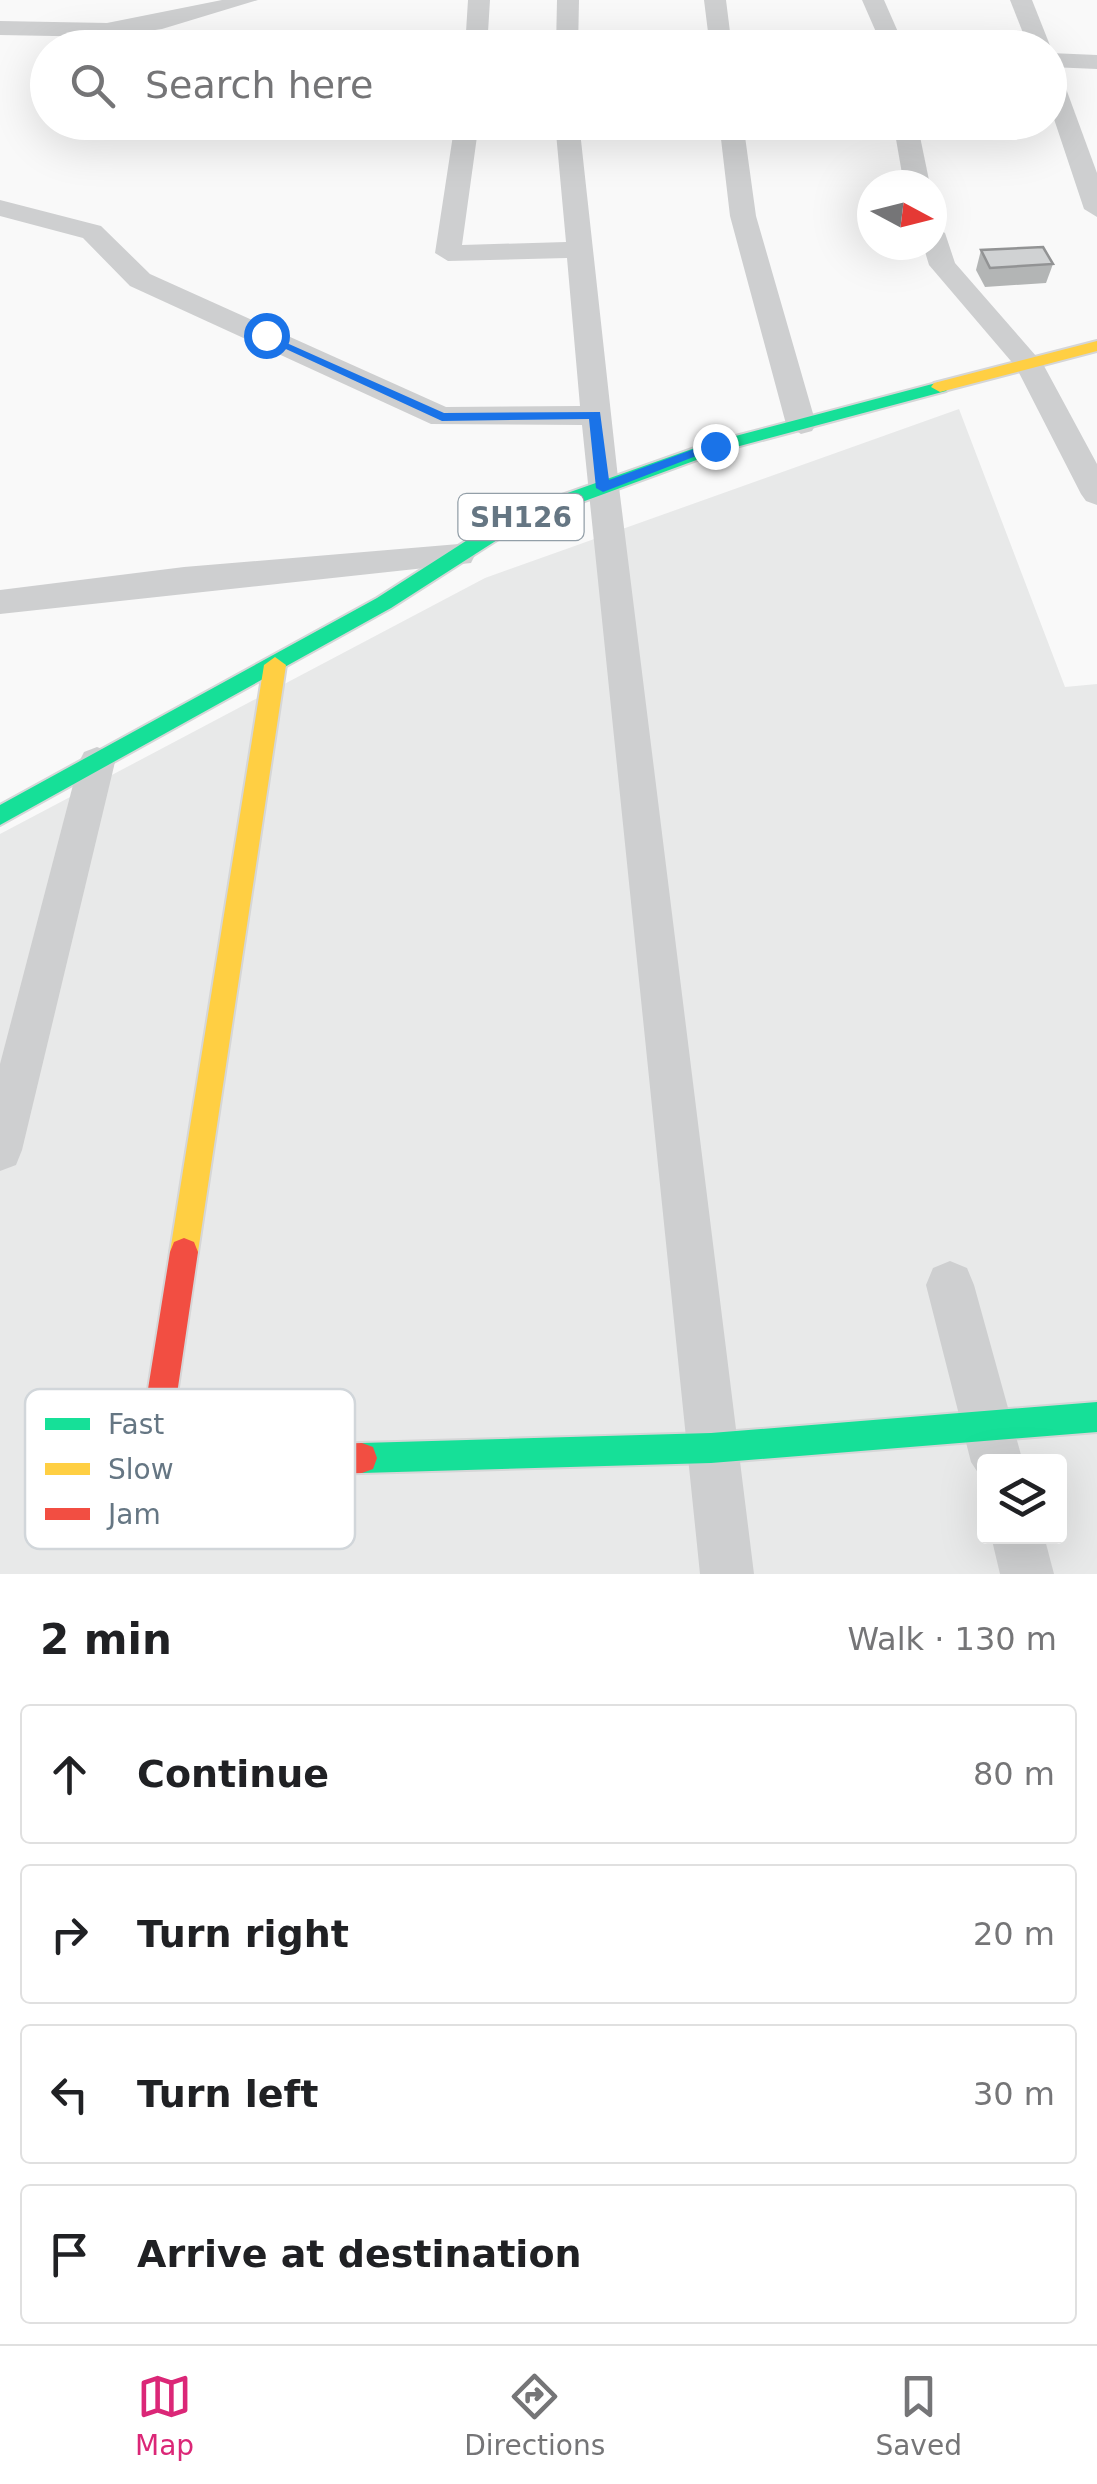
<!DOCTYPE html>
<html lang="en">
<head>
<meta charset="utf-8">
<style>
  :root { --surface:#fff; --page:#f2f2f2; --text:#202124; --muted:#757577; --line:#e0e0e0; --accent:#db2777 }
  body { margin:0; font-family:"DejaVu Sans",sans-serif; background:var(--page); color:var(--text) }
  .controls { position:absolute; right:30px; bottom:30px; display:grid; overflow:hidden; border-radius:10px; box-shadow:0 10px 40px #0002 }
  .controls button { width:90px; height:90px; display:grid; place-items:center; padding:0; border:0; border-bottom:2px solid var(--line); background:var(--surface); color:var(--text); font:50px sans-serif }
  .compass { position:absolute; left:857px; top:170px; width:90px; height:90px; border-radius:50%; background:var(--surface); box-shadow:0 10px 40px #0002; rotate:97deg }
  .stop { position:absolute; width:30px; height:30px; margin:-22px; border:8px solid #1a73e8; border-radius:50%; background:#fff }
  .stop.end { background:#1a73e8; border-color:#fff; box-shadow:0 2px 10px #0008 }
  .list { margin:0; padding:0; list-style:none }
  h2 { display:flex; justify-content:space-between; align-items:center; height:130px; margin:0; padding:0 40px; font-size:42px }
  h2 small { font-size:32px; font-weight:400; color:var(--muted) }
  .list li { display:grid; grid-template-columns:65px 1fr auto; gap:30px; align-items:center; box-sizing:border-box; height:140px; margin:0 20px 20px; padding:0 20px; border:2px solid var(--line); border-radius:10px }
  .list b { display:block; font-size:38px; white-space:nowrap }
  .list em { font-size:32px; font-style:normal; color:var(--muted) }
  .icon { flex:none; width:55px; height:55px; fill:none; stroke:currentColor; stroke-width:2; stroke-linecap:round; stroke-linejoin:round }
  .map { position:relative; flex:none; width:1097px; height:1574px; overflow:hidden }
  .search { position:absolute; background:var(--surface); box-shadow:0 10px 40px #0002; left:30px; right:30px; top:30px; height:110px; display:flex; align-items:center; gap:25px; box-sizing:border-box; padding:0 35px; border-radius:55px; color:var(--muted); font-size:38px }
  .sheet { height:770px; background:var(--surface) }
  nav { display:flex; justify-content:space-around; align-items:center; box-sizing:border-box; height:140px; border-top:2px solid var(--line); background:var(--surface); font-size:28px; color:var(--muted) }
  nav a { display:grid; justify-items:center; gap:5px }
  nav .on { color:var(--accent) }
  .map>svg:first-child { display:block }
  .built { fill:#e8e9e9; fill-rule:evenodd }
  .lines { fill:none; stroke-linecap:round; stroke-linejoin:round }
  .fast-casing { stroke:#d5d6d7; stroke-width:4 }
  .slow-casing { stroke:#d5d6d7; stroke-width:4 }
  .jam-casing { stroke:#d5d6d7; stroke-width:4 }
  .street { fill:#cecfd0; fill-rule:evenodd }
  .fast { fill:#16e098; fill-rule:evenodd }
  .slow { fill:#ffcf43; fill-rule:evenodd }
  .jam { fill:#f24e42; fill-rule:evenodd }
  .wall { fill:#b3b5b5 }
  .building { fill:#d0d2d3; stroke:#929394; stroke-width:2.5 }
  .route { fill:#1a73e8 }
  .labels { text-anchor:middle; dominant-baseline:central; stroke-width:10; stroke-linejoin:round; paint-order:stroke }
  .shield { fill:#fff; stroke:#939fa8; stroke-width:2.5 }
  .shield-label { font-size:28px; font-weight:bold; fill:#657683 }
  .key { fill:#fff; stroke:#d1d6da; stroke-width:2.5 }
  .key-label { font-size:28px; fill:#657683 }
</style>
</head>
<body>
<div class="map">
<svg width="1097" height="1574" viewBox="0 0 1097 1574">
  <rect width="100%" height="100%" fill="#f9f9f9"/>
  <!-- built -->
  <path class="built" d="M959 409 1065 687 1097 684V1574H0V834L485 578ZM984 1462H1060V1536H984Z"/>
  <g class="lines">
    <defs>
      <g id="fast">
        <polygon points="940,382 949,387 946,391 721,451 522,524 391,608 0,825 0,805 377,598 508,514 709,443"/>
        <polygon points="1097,1402 1097,1432 711,1463 362,1473 351,1469 347,1458 351,1447 362,1443 711,1433"/>
      </g>
      <g id="slow">
        <polygon points="1097,341 1097,351 940,392 931,387 934,383"/>
        <polygon points="275,657 286,665 198,1252 194,1262 184,1266 174,1262 170,1252 264,665"/>
      </g>
      <polygon id="jam" points="184,1238 194,1242 198,1252 169,1448 362,1443 373,1447 377,1458 373,1469 362,1473 151,1479 140,1475 136,1464 170,1252 174,1242"/>
    </defs>
    <!-- fast casing -->
    <use href="#fast" class="fast-casing"/>
    <!-- slow casing -->
    <use href="#slow" class="slow-casing"/>
    <!-- jam casing -->
    <use href="#jam" class="jam-casing"/>
    <!-- street -->
    <g class="street">
      <polygon points="222,0 258,0 162,29 107,37 0,35 0,21 107,23"/>
      <polygon points="468,0 490,0 487,48 465,48"/>
      <polygon points="557,0 579,0 578,48 556,48"/>
      <polygon points="704,0 726,0 732,48 710,48"/>
      <polygon points="862,0 884,0 905,48 883,48"/>
      <polygon points="1010,0 1032,0 1051,48 1050,50 1029,48"/>
      <polygon points="1050,53 1097,55 1097,69 1050,67"/>
      <polygon points="1050,68 1061,75 1097,173 1097,217 1084,209 1050,107"/>
      <polygon points="455,122 479,122 462,245 566,242 555,122 579,122 619,487 754,1574 700,1574 582,425 431,424 130,286 83,238 0,216 0,200 101,226 150,274 446,407 580,406 567,258 448,261 435,253"/>
      <polygon points="719,122 743,122 756,216 816,424 812,431 801,434 786,424 730,216"/>
      <polygon points="893,122 917,122 930,185 904,185"/>
      <polygon points="932,225 945,233 955,263 1043,364 1097,464 1097,505 1086,501 1081,494 1016,367 929,265 923,245 932,245"/>
      <polygon points="459,544 471,547 475,555 471,563 0,614 0,590 184,567"/>
      <polygon points="97,747 110,752 115,762 22,1150 16,1165 0,1171 0,1064 79,762 84,752"/>
      <polygon points="950,1261 967,1268 974,1285 1023,1462 984,1462 984,1482 971,1462 926,1285 933,1268"/>
      <polygon points="991,1536 1044,1536 1054,1574 1000,1574"/>
    </g>
    <!-- fast -->
    <use href="#fast" class="fast"/>
    <!-- slow -->
    <use href="#slow" class="slow"/>
    <!-- jam -->
    <use href="#jam" class="jam"/>
  </g>
  <!-- wall -->
  <polygon class="wall" points="981,250 1053,264 1046,283 985,287 976,270"/>
  <!-- building -->
  <polygon class="building" points="1043,247 1053,264 990,268 981,250"/>
  <!-- route -->
  <polygon class="route" points="262,332 444,413 600,412 609,480 711,443 722,446 603,492 596,488 589,419 442,421 262,338"/>
  <g class="labels">
    <!-- shield labels -->
    <rect class="shield" x="458.5" y="494" width="125" height="46" rx="8"/>
    <g class="shield-label">
      <text x="521" y="517">SH126</text>
    </g>
  </g>
  <!-- legend -->
  <rect x="25" y="1389" width="330" height="160" rx="15" class="key"/>
  <rect x="45" y="1418" width="45" height="12" fill="#16e098"/>
  <rect x="45" y="1463" width="45" height="12" fill="#ffcf43"/>
  <rect x="45" y="1508" width="45" height="12" fill="#f24e42"/>
  <g class="key-label">
    <text x="108" y="1434">Fast</text>
    <text x="108" y="1479">Slow</text>
    <text x="108" y="1524">Jam</text>
  </g>
</svg>
<div class="controls">
<button><svg class="icon" aria-label="layers" viewBox="0 0 24 24"><path d="M12 4l9 5-9 5-9-5zM3 14l9 5 9-5"/></svg></button>
</div>
<svg class="compass" viewBox="-18 -18 36 36"><path d="M0-13l5 13h-10z" fill="#e53935"/><path d="M0 13l5-13h-10z" fill="#757577"/></svg>
<div class="stop" style="left:266px;top:335px"></div>
<div class="stop end" style="left:715px;top:446px"></div>
<div class="search"><svg class="icon" aria-label="search" viewBox="0 0 24 24"><circle cx="10" cy="10" r="6"/><path d="M15 15l6 6"/></svg>Search here</div>
</div>
<section class="sheet">
<h2>2 min<small>Walk · 130 m</small></h2>
<ul class="list">
<li><svg class="icon" aria-label="ahead" viewBox="0 0 24 24"><path d="M12 20V5M6 11l6-6 6 6"/></svg><div><b>Continue</b></div><em>80 m</em></li>
<li><svg class="icon" aria-label="right" viewBox="0 0 24 24"><path d="M7 20v-9h11M14 6l5 5-5 5"/></svg><div><b>Turn right</b></div><em>20 m</em></li>
<li><svg class="icon" aria-label="left" viewBox="0 0 24 24"><path d="M17 20v-9H6M10 6l-5 5 5 5"/></svg><div><b>Turn left</b></div><em>30 m</em></li>
<li><svg class="icon" aria-label="arrive" viewBox="0 0 24 24"><path d="M6 21V4h12l-3 4 3 4H6"/></svg><div><b>Arrive at destination</b></div></li>
</ul>
</section>
<nav>
<a class="on"><svg class="icon" aria-label="map" viewBox="0 0 24 24"><path d="M3 6l6-2 6 2 6-2v14l-6 2-6-2-6 2zM9 4v14M15 6v14"/></svg>Map</a>
<a><svg class="icon" aria-label="directions" viewBox="0 0 24 24"><path d="M12 3l9 9-9 9-9-9zM9 14v-3h6M13 9l2 2-2 2"/></svg>Directions</a>
<a><svg class="icon" aria-label="saved" viewBox="0 0 24 24"><path d="M7 4h10v16l-5-4-5 4z"/></svg>Saved</a>
</nav>
</body>
</html>
